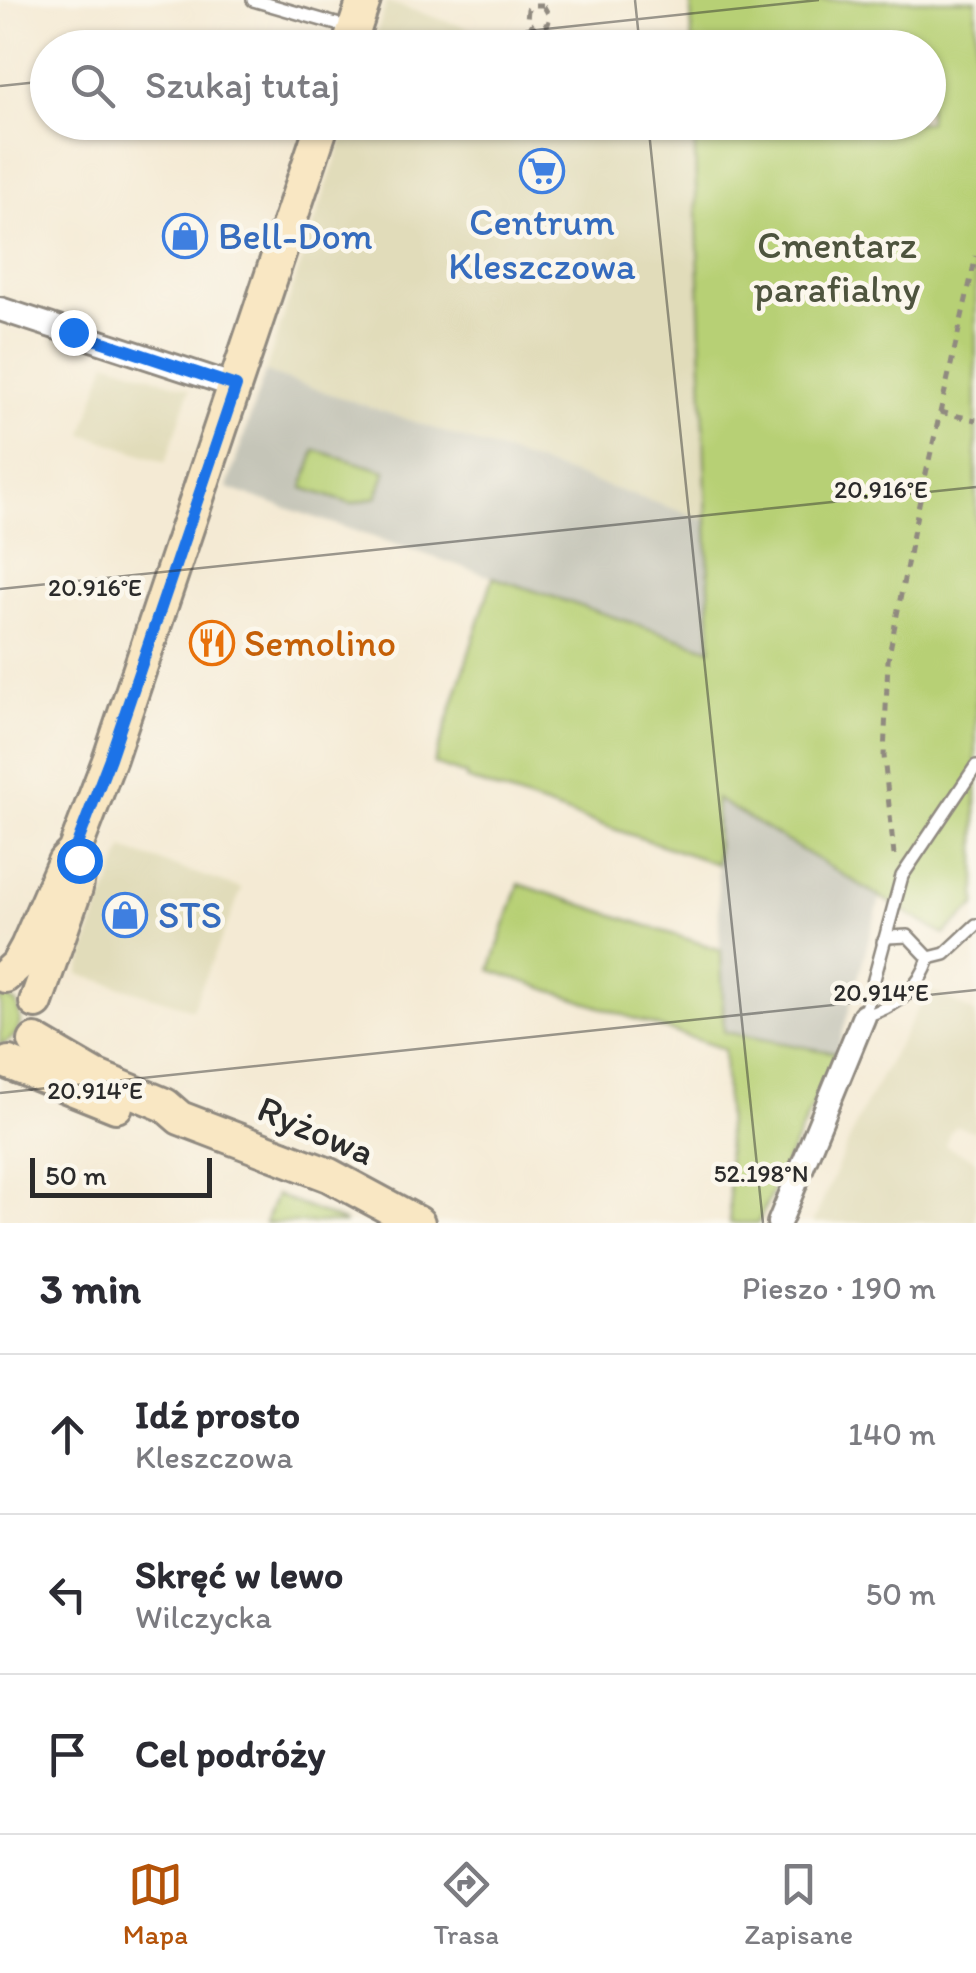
<!DOCTYPE html>
<html lang="pl">
<head>
<meta charset="utf-8">
<style>
  :root { --surface:#fff; --page:#f2f2f3; --text:#2b2b33; --muted:#7c7c81; --line:#e1e1e2; --accent:#b45309 }
  body { margin:0; font-family:Itim,sans-serif; background:var(--page); color:var(--text) }
  .scale { position:absolute; left:30px; bottom:25px; width:182px; box-sizing:border-box; padding-left:10px; border:5px solid #2b2b2b; border-top:0; font-size:28px; line-height:35px; white-space:nowrap; color:#2b2b2b; -webkit-text-stroke:8px #fbf7ec; paint-order:stroke }
  .stop { position:absolute; width:30px; height:30px; margin:-22px; border:8px solid #1a73e8; border-radius:50%; background:#fff }
  .stop.end { background:#1a73e8; border-color:#fff; box-shadow:0 2px 10px #0008 }
  .list { margin:0; padding:0; list-style:none }
  h2 { display:flex; justify-content:space-between; align-items:center; height:130px; margin:0; padding:0 40px; font-size:42px }
  h2 small { font-size:32px; font-weight:400; color:var(--muted) }
  .list li { display:grid; grid-template-columns:65px 1fr auto; gap:30px; align-items:center; box-sizing:border-box; height:160px; padding:0 40px; border-top:2px solid var(--line) }
  .list b { display:block; font-size:38px; white-space:nowrap }
  .list p { margin:0; font-size:32px; white-space:nowrap; color:var(--muted) }
  .list em { font-size:32px; font-style:normal; color:var(--muted) }
  .icon { flex:none; width:55px; height:55px; fill:none; stroke:currentColor; stroke-width:2; stroke-linecap:round; stroke-linejoin:round }
  .map { position:relative; flex:none; width:976px; height:1223px; overflow:hidden }
  .search { position:absolute; background:var(--surface); box-shadow:0 2px 8px #0004; left:30px; right:30px; top:30px; height:110px; display:flex; align-items:center; gap:25px; box-sizing:border-box; padding:0 35px; border-radius:55px; color:var(--muted); font-size:38px }
  .sheet { height:610px; background:var(--surface) }
  nav { display:flex; justify-content:space-around; align-items:center; box-sizing:border-box; height:140px; border-top:2px solid var(--line); background:var(--surface); font-size:28px; color:var(--muted) }
  nav a { display:grid; justify-items:center; gap:5px }
  nav .on { color:var(--accent) }
  .map>svg:first-child { display:block }
  .built { fill:#e1dcba }
  .industrial { fill:#c5c5b8 }
  .green { fill:#b7d075; stroke:#717e50; stroke-width:2.5 }
  .lines { fill:none; stroke-linecap:round; stroke-linejoin:round }
  .lane-casing { stroke:#908a80; stroke-width:16 }
  .street-casing { stroke:#908a80; stroke-width:28 }
  .secondary-casing { stroke:#908a80; stroke-width:38 }
  .path { stroke:#908a80; stroke-width:5; stroke-dasharray:8 8; stroke-linecap:butt }
  .lane { stroke:#fff; stroke-width:11 }
  .street { stroke:#fff; stroke-width:22 }
  .secondary { stroke:#f9e7c3; stroke-width:32 }
  .route { stroke:#1a73e8; stroke-width:12 }
  .ticks { fill:none; stroke:#2b2b2b; stroke-width:2.5; stroke-opacity:0.45 }
  .labels { text-anchor:middle; dominant-baseline:central; stroke-width:9; stroke-linejoin:round; paint-order:stroke }
  .shop-label { font-size:38px; fill:#366cbe; stroke:#fbf7ec; text-anchor:start }
  .park-label { font-size:38px; fill:#4e543e; stroke:#fbf7ec }
  .food-label { font-size:38px; fill:#c56008; stroke:#fbf7ec; text-anchor:start }
  .street-label { font-size:38px; fill:#2b2b2b; stroke:#fbf7ec }
  .ticks-label { font-size:25px; text-anchor:middle; fill:#2b2b2b; stroke:#fbf7ec; stroke-width:9; stroke-linejoin:round; paint-order:stroke }
</style>
</head>
<body>
<div class="map">
<svg width="976" height="1223" viewBox="0 0 976 1223">
  <rect width="100%" height="100%" fill="#fbf7ec"/>
  <filter id="ink" filterUnits="userSpaceOnUse"><feTurbulence type="fractalNoise" baseFrequency=".01" numOctaves="2"/><feDisplacementMap in="SourceGraphic" scale="20" xChannelSelector="R" yChannelSelector="G"/><feConvolveMatrix kernelMatrix="1 2 1 2 8 2 1 2 1" color-interpolation-filters="sRGB"/></filter>
  <filter id="wash" filterUnits="userSpaceOnUse"><feTurbulence type="fractalNoise" baseFrequency=".0048" numOctaves="4" result="noise"/><feDisplacementMap in="SourceGraphic" scale="40" xChannelSelector="R" yChannelSelector="G"/><feGaussianBlur stdDeviation="2.25" result="paint"/><feColorMatrix in="noise" values="0 0 0 0 0 0 0 0 0 0 0 0 0 0 0 0 0 1.4 0 .05"/><feComposite in="paint" operator="in"/></filter>
  <g filter="url(#wash)">
    <rect width="100%" height="100%" fill="#f4ead4"/>
    <!-- built -->
    <g class="built">
      <polygon points="387,2 406,8 526,47 372,47"/>
      <polygon points="348,123 694,123 707,520 265,372"/>
      <polygon points="107,361 190,389 166,462 83,434"/>
      <polygon points="123,849 242,889 192,1009 79,974 101,900 105,898"/>
      <polygon points="929,989 976,1014 976,1132 957,1126 950,1132 945,1146 976,1160 976,1223 813,1223 862,1111"/>
    </g>
    <!-- industrial -->
    <g class="industrial">
      <polygon points="265,372 707,520 711,650 227,488"/>
      <polygon points="715,799 881,896 837,1053 723,1032"/>
    </g>
    <!-- green -->
    <g class="green">
      <polygon points="691,0 976,0 976,905 944,935 716,799 717,864 466,779 466,775 434,764 493,577 711,649 694,123 928,122 928,48 692,47"/>
      <polygon points="315,450 386,471 377,497 351,504 303,488"/>
      <polygon points="519,884 721,950 724,1032 837,1053 758,1223 730,1223 724,1049 490,970"/>
      <path d="M0 994 16 1003C24 1022 20 1038 0 1045Z"/>
      <polygon points="276,1195 346,1223 265,1223"/>
    </g>
  </g>
  <g filter="url(#ink)">
    <g class="lines">
      <defs>
        <g id="lane">
          <polyline points="253,0 350,28"/>
          <polyline points="883,942 888,937 908,936 929,958"/>
          <path d="M929 958C920 989 894 1008 864 1016L902 876 976 766"/>
          <polyline points="929,958 945,954 976,925"/>
        </g>
        <g id="street">
          <polyline points="0,309 235,386"/>
          <polyline points="779,1223 864,1016"/>
        </g>
        <g id="secondary">
          <polyline points="348,48 364,0"/>
          <polyline points="5,976 17,965 27,947 64,862 74,852 110,758 323,122"/>
          <polyline points="36,1002 76,888 79,870"/>
          <polyline points="35,1041 95,1076 165,1105 180,1118 329,1175 418,1223"/>
          <polyline points="9,1063 116,1106"/>
        </g>
      </defs>
      <!-- lane casing -->
      <use href="#lane" class="lane-casing"/>
      <!-- street casing -->
      <use href="#street" class="street-casing"/>
      <!-- secondary casing -->
      <use href="#secondary" class="secondary-casing"/>
      <!-- path -->
      <g class="path">
        <polyline points="543,5 533,5 528,9 527,20 535,28 548,24 550,17 543,5 545,0"/>
        <polyline points="940,412 976,420"/>
        <polyline points="894,855 884,756 888,660 919,504 976,256"/>
      </g>
      <!-- lane -->
      <use href="#lane" class="lane"/>
      <!-- street -->
      <use href="#street" class="street"/>
      <!-- secondary -->
      <use href="#secondary" class="secondary"/>
    </g>
  </g>
  <g class="lines" filter="url(#ink)">
    <!-- route -->
    <polyline class="route" points="73,332 236,386 110,758 74,852 79,860"/>
  </g>
  <!-- ticks -->
  <path class="ticks" d="M635 0 640 48M367 48 819 0M0 86 48 81M648 122 763 1223M0 589 976 487M0 1093 976 990"/>
  <!-- icons -->
  <defs>
    <symbol id="supermarket-ring" viewBox="-11 -11 22 22"><circle r="9.5" fill="#fbf7ec" stroke="#3f7fe0" stroke-width="1.5"/><path d="M-6-5.5h2.5l.6 2H6L4.5 2H-2.5L-4.4-4H-6ZM-1.5 3.2a1.3 1.3 0 1 0 .1 0ZM3 3.2a1.3 1.3 0 1 0 .1 0Z" fill="#3f7fe0"/></symbol>
    <symbol id="shop-ring" viewBox="-11 -11 22 22"><circle r="9.5" fill="#fbf7ec" stroke="#3f7fe0" stroke-width="1.5"/><path d="M-5-2.5h2.3a2.7 3.5 0 0 1 5.4 0H5L5.5 6h-11ZM-1.5-2.5h3a1.5 2.3 0 0 0-3 0Z" fill="#3f7fe0"/></symbol>
    <symbol id="restaurant-ring" viewBox="-11 -11 22 22"><circle r="9.5" fill="#fbf7ec" stroke="#e8710a" stroke-width="1.5"/><path d="M-5-6h1v4h1v-4h1v4h1v-4h1v5L-1.5 .5V6h-2V.5L-5-1ZM5-6V6H3V1.5H1.5Q1.5-4 5-6Z" fill="#e8710a"/></symbol>
  </defs>
  <g fill-rule="evenodd">
    <use href="#supermarket-ring" x="517" y="146" width="50" height="50"/>
    <use href="#shop-ring" x="160" y="211" width="50" height="50"/>
    <use href="#restaurant-ring" x="187" y="618" width="50" height="50"/>
    <use href="#shop-ring" x="100" y="890" width="50" height="50"/>
  </g>
  <g class="labels">
    <!-- shop labels -->
    <g class="shop-label">
      <text x="542" y="222" text-anchor="middle">Centrum<tspan x="542" dy="44">Kleszczowa</tspan></text>
      <text x="218" y="236">Bell-Dom</text>
      <text x="158" y="915">STS</text>
    </g>
    <!-- park labels -->
    <g class="park-label">
      <text x="837" y="245">Cmentarz<tspan x="837" dy="44">parafialny</tspan></text>
    </g>
    <!-- food labels -->
    <g class="food-label">
      <text x="244" y="643">Semolino</text>
    </g>
    <!-- street labels -->
    <g class="street-label">
      <text transform="translate(316 1130) rotate(23)">Ryżowa</text>
    </g>
  </g>
  <g class="ticks-label">
    <text x="881" y="498">20.916°E</text>
    <text x="95" y="596">20.916°E</text>
    <text x="881" y="1001">20.914°E</text>
    <text x="95" y="1099">20.914°E</text>
    <text x="761" y="1182">52.198°N</text>
  </g>
</svg>
<div class="scale">50 m</div>
<div class="stop" style="left:79px;top:860px"></div>
<div class="stop end" style="left:73px;top:332px"></div>
<div class="search"><svg class="icon" aria-label="search" viewBox="0 0 24 24"><circle cx="10" cy="10" r="6"/><path d="M15 15l6 6"/></svg>Szukaj tutaj</div>
</div>
<section class="sheet">
<h2>3 min<small>Pieszo · 190 m</small></h2>
<ul class="list">
<li><svg class="icon" aria-label="ahead" viewBox="0 0 24 24"><path d="M12 20V5M6 11l6-6 6 6"/></svg><div><b>Idź prosto</b><p>Kleszczowa</p></div><em>140 m</em></li>
<li><svg class="icon" aria-label="left" viewBox="0 0 24 24"><path d="M17 20v-9H6M10 6l-5 5 5 5"/></svg><div><b>Skręć w lewo</b><p>Wilczycka</p></div><em>50 m</em></li>
<li><svg class="icon" aria-label="arrive" viewBox="0 0 24 24"><path d="M6 21V4h12l-3 4 3 4H6"/></svg><div><b>Cel podróży</b></div></li>
</ul>
</section>
<nav>
<a class="on"><svg class="icon" aria-label="map" viewBox="0 0 24 24"><path d="M3 6l6-2 6 2 6-2v14l-6 2-6-2-6 2zM9 4v14M15 6v14"/></svg>Mapa</a>
<a><svg class="icon" aria-label="directions" viewBox="0 0 24 24"><path d="M12 3l9 9-9 9-9-9zM9 14v-3h6M13 9l2 2-2 2"/></svg>Trasa</a>
<a><svg class="icon" aria-label="saved" viewBox="0 0 24 24"><path d="M7 4h10v16l-5-4-5 4z"/></svg>Zapisane</a>
</nav>
</body>
</html>
